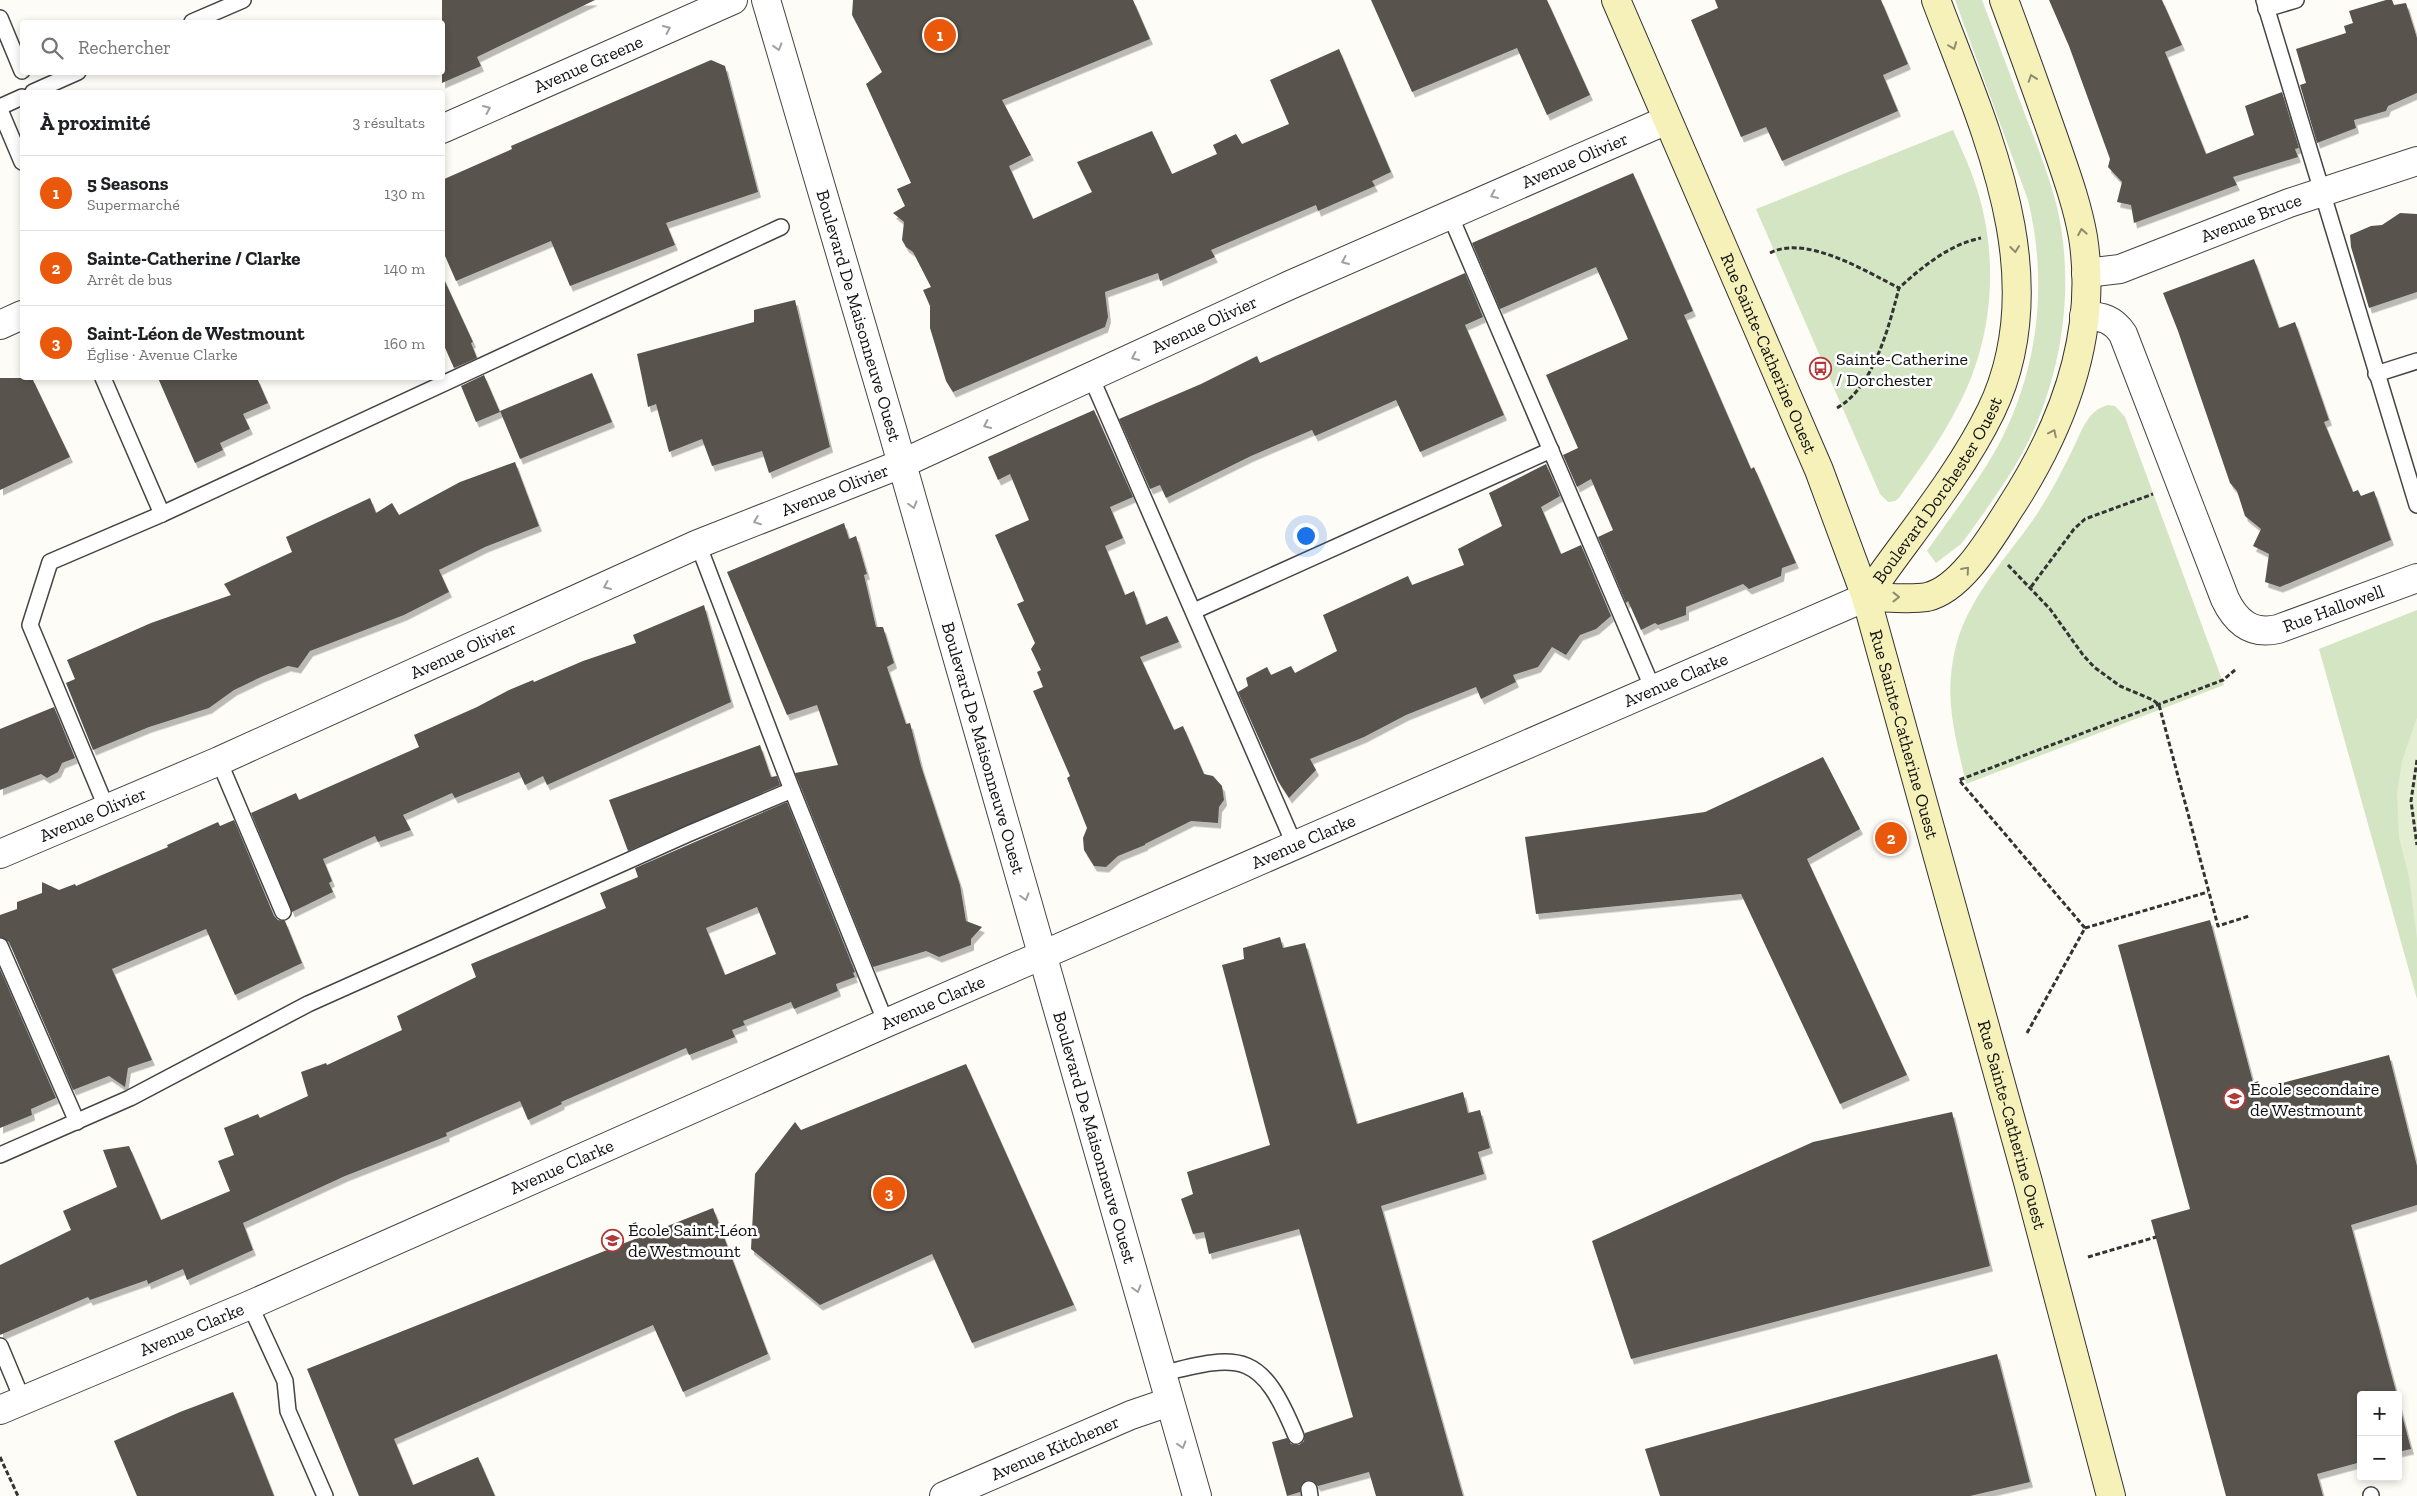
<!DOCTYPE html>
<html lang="fr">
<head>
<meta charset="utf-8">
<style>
  :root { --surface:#fff; --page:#f2f2f2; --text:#202124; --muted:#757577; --line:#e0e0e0; --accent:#ea580c }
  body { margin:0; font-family:"Zilla Slab",serif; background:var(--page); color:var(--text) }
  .controls { position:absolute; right:15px; bottom:15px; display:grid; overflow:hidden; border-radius:5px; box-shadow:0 2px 8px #0003 }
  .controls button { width:45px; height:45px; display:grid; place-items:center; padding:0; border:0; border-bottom:1px solid var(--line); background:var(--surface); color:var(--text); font:25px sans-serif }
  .you { position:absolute; left:1305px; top:535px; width:18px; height:18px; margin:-12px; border:4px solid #fff; border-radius:50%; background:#1a73e8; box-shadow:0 0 0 8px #1a73e833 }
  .badge { display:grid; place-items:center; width:32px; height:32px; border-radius:50%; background:var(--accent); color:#fff; font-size:16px; font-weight:700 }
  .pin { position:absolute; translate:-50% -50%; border:2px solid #fff; box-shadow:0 1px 5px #0006 }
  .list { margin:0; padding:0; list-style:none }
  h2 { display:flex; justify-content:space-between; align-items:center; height:65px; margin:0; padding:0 20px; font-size:21px }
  h2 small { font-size:16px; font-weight:400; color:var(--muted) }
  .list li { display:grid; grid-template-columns:32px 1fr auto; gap:15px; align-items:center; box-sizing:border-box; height:75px; padding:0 20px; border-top:1px solid var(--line) }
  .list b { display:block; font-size:19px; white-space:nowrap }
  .list p { margin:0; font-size:16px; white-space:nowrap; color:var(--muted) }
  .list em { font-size:16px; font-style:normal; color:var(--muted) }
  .icon { flex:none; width:28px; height:28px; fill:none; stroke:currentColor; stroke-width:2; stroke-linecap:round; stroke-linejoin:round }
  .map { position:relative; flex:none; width:2417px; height:1496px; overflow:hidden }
  .search { position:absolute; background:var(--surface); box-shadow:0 2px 8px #0003; left:20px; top:20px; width:425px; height:55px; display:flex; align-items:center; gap:12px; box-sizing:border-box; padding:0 18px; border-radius:5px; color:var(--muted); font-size:19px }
  .panel { position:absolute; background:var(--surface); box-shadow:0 2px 8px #0003; left:20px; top:90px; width:425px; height:290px; border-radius:5px }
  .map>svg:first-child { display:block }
  .green { fill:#d3e5c2 }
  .pitch { fill:#e3eed3 }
  .building { fill:#58524e; fill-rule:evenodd; filter:url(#shadow) }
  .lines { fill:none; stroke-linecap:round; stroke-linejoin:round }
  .lane-casing { stroke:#444; stroke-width:18 }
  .street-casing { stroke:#444; stroke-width:30 }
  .secondary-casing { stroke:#333; stroke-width:30 }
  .path { stroke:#333; stroke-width:3; stroke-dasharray:5 2.5; stroke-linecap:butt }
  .lane { stroke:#fff; stroke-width:15 }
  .street { stroke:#fff; stroke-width:28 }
  .secondary { stroke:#f5f1b9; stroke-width:28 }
  .oneway { stroke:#a0a0a0 }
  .oneway2 { stroke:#8e8c6d }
  .labels { text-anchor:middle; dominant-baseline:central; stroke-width:5; stroke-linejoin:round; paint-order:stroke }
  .street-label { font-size:18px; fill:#111; stroke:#fff }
  .poi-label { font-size:18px; fill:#111; stroke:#fff; text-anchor:start }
</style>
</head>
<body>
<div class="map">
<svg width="2417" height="1496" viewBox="0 0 2417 1496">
  <defs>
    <filter id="shadow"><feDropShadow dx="3" dy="5.5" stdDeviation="0" flood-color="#0004"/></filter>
  </defs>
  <rect width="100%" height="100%" fill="#fefcf6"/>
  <!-- green -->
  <g class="green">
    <path d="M1955 0H1982C1997 39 2011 78 2026 117 2037 145 2048 173 2056 203 2074 276 2065 356 2036 425 2019 465 1993 500 1968 535L1961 544 1936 563 1927 551C1951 516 1979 481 1999 444 2039 368 2048 282 2028 200Z"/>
    <path d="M1953 130C1961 148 1969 165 1975 183 2000 256 1994 340 1957 408 1941 440 1919 469 1899 498L1895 501 1888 502 1880 494 1756 209Z"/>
    <path d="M2108 405 2115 406 2125 417 2224 685 1966 784C1955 733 1943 698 1956 646 1968 598 2007 557 2035 517 2049 496 2061 473 2072 451 2081 433 2087 410 2108 405Z"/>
    <polygon points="2417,610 2417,999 2319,649"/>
  </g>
  <!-- pitch -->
  <polygon class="pitch" points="2417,717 2417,939 2409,877 2399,838 2397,793 2402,761"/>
  <!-- building -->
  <g class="building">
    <polygon points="442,0 595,0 477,57 481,66 442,83"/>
    <polygon points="853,0 1133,0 1150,39 1002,100 1031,155 1009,166 1033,219 1092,192 1077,162 1152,131 1172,174 1217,154 1213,145 1236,134 1242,144 1289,124 1270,80 1339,49 1391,172 1372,181 1375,186 1318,211 1316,205 1211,250 1215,257 1160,281 1158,273 1105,292 1108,317 1105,327 953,392 946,381 930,328 930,306 923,290 931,287 913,252 906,247 902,240 904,222 893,213 905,206 897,189 911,183 866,84 882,72 852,15"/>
    <polygon points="1371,0 1547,0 1590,95 1547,115 1517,48 1412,92"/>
    <polygon points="1715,0 1881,0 1908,64 1883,75 1898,111 1782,161 1766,127 1741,137 1691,20 1718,8"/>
    <polygon points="2049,0 2162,0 2182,45 2165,52 2206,154 2254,135 2245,106 2282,92 2299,148 2295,149 2298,157 2233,177 2237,185 2134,223 2131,205 2117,202 2122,182 2108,167 2110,159 2069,46"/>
    <polygon points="2386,0 2392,0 2394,5 2406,3 2417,38 2417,93 2388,106 2386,111 2354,120 2356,128 2317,143 2300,85 2306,83 2296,49 2346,33 2344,26 2353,23 2349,11"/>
    <polygon points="711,60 725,66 758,192 666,223 675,245 570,286 551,241 456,281 442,249 442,180 512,149 511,146"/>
    <polygon points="1633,173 1693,311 1684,315 1751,469 1754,467 1796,563 1782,568 1781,576 1749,589 1743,584 1686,607 1686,615 1658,625 1655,623 1641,630 1628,601 1626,603 1598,537 1613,530 1591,479 1577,487 1563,455 1578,448 1546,375 1628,339 1614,307 1596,267 1500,309 1472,243"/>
    <polygon points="2400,213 2417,214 2417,292 2369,308 2351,247 2350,235 2371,226 2382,225"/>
    <polygon points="2254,259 2279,328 2295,322 2329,420 2324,422 2353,492 2358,490 2361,496 2374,491 2391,540 2280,587 2265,582 2269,554 2253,546 2261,529 2245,516 2237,491 2230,483 2178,331 2163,293"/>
    <polygon points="1465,273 1483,317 1465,325 1504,415 1420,452 1396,400 1315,436 1312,430 1251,456 1166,498 1160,485 1150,489 1119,419 1201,384 1257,356 1260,363"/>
    <polygon points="442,275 473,342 471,343 477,358 454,368 442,341"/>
    <polygon points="795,300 830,447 769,473 762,451 712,466 702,439 669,452 656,404 648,407 637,354 754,322 754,310"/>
    <polygon points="592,373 612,422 520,459 500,411"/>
    <polygon points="484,375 500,412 476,422 461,386"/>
    <polygon points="0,378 32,378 70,457 0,490"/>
    <polygon points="158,378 257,378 268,403 243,414 250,429 220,443 223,450 195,463"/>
    <polygon points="1094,410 1133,497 1110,507 1123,538 1105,546 1125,595 1134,591 1146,625 1167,616 1179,642 1140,657 1174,730 1183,726 1204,774 1213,776 1222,786 1224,800 1219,807 1218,823 1191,821 1145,844 1145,845 1118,856 1106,867 1094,866 1084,850 1083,838 1087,828 1067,778 1070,776 1033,691 1043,687 1037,672 1041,670 1031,649 1035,643 1017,604 1024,601 995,535 1029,520 1010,474 998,480 988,457"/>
    <polygon points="515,462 539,526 485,547 439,570 449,592 404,615 310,651 298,668 288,666 261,677 234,690 209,708 149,727 93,750 66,683 75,679 67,660 151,623 231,595 224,584 292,552 286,537 370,498 376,513 392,503 399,515 460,482"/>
    <polygon points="1546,464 1560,496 1541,507 1561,554 1581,545 1611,616 1596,629 1580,635 1566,655 1552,647 1538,667 1513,675 1516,682 1481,699 1476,687 1406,715 1364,737 1310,759 1316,770 1289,798 1278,781 1238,692 1248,686 1246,678 1267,667 1271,675 1291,666 1295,673 1337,651 1323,615 1408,576 1412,585 1464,565 1458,549 1502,526 1489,493"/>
    <polygon points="844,523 849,539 856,536 867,574 864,575 876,627 883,627 894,663 887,667 906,724 910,723 921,766 960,885 966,921 982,927 971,939 971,945 939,957 926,951 873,967 795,773 838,765 817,705 787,715 727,572"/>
    <polygon points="704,605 731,702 547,785 543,776 525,785 519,772 455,798 452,793 403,815 411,830 378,842 375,836 323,859 332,881 329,883 333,892 292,912 251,813 296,793 299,800 419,747 414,735 477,707 509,690 533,680 534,682 583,661 636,643 633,635"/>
    <polygon points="54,707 75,758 62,763 58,772 47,778 41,774 0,790 0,729"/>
    <polygon points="760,745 771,777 777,776 780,785 628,851 609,800"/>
    <polygon points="1823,757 1860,829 1807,859 1907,1075 1840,1104 1741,894 1536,914 1525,837 1705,812"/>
    <path d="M787 802 855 972 853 973 855 977 836 984 838 991 794 1009 791 1002 743 1021 745 1025 732 1030 735 1037 689 1055 686 1048 561 1102 562 1104 528 1120 520 1101 446 1133 447 1136 345 1176 243 1223 253 1250 187 1280 183 1269 148 1284 147 1280 90 1300 88 1297 0 1335V1265L71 1230 63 1211 117 1187 103 1150 129 1146 161 1220 230 1191 218 1161 234 1155 224 1128 258 1114 260 1118 308 1096 301 1072 326 1063 327 1065 402 1030 397 1016 476 977 471 964 606 908 600 893 638 877 635 868ZM757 907 776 954 725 975 706 928Z"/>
    <polygon points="234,820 274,916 278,920 285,921 302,963 235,995 206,929 112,969 152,1060 128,1068 125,1087 109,1076 73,1090 9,942 0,937 0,915 17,909 17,902 42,893 42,882 59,890 75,884 76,886 168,847 167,845 218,822 220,826"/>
    <polygon points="2210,920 2255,1090 2389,1055 2417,1166 2417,1205 2351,1225 2397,1395 2361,1395 2361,1462 2317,1474 2323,1496 2226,1496 2151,1220 2190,1209 2118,945"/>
    <polygon points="1280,937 1283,948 1305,943 1357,1124 1463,1092 1468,1113 1480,1110 1490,1148 1478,1152 1484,1174 1381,1206 1463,1496 1376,1496 1369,1472 1318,1486 1313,1481 1307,1480 1301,1485 1300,1492 1287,1496 1272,1442 1287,1438 1291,1444 1299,1445 1304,1441 1305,1433 1353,1417 1299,1229 1209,1254 1204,1232 1193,1234 1181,1199 1193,1194 1187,1172 1270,1145 1222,965 1244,959 1243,948"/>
    <polygon points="0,969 56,1098 31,1109 32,1115 0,1128"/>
    <polygon points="966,1064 1074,1305 972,1343 932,1254 820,1305 751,1249 755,1174 795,1122 801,1130"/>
    <polygon points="1952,1112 1990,1266 1631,1359 1592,1241 1813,1142"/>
    <polygon points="713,1208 768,1354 683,1392 653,1325 394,1439 413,1485 478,1457 495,1496 359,1496 307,1369"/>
    <polygon points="1997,1354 2030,1482 1970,1496 1660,1496 1645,1449"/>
    <polygon points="233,1392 274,1496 137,1496 114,1441 180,1412"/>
    <polygon points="2398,1400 2411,1449 2398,1452"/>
  </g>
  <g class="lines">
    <defs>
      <g id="lane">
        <polyline points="2264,0 2417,505"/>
        <polyline points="2266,9 2296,0"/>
        <polyline points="0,18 22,71"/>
        <polyline points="192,22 243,0"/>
        <polyline points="33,92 78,72"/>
        <polyline points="0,107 22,97"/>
        <polyline points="0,110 22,162"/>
        <polyline points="1450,215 1653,689"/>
        <polyline points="2376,374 2417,361"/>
        <polyline points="1091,377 1295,846"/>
        <polyline points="103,378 162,514"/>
        <polyline points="698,544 792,790 886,1023"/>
        <polyline points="1194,611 1551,450"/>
        <polyline points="219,761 283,912"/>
        <polyline points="107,809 30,625 50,562 162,514 781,227"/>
        <polyline points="0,946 77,1122"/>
        <polyline points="0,1155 130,1098 308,1004 688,834 792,790"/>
        <polyline points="250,1305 285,1381 288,1411 325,1496"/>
        <polyline points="0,1346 23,1401"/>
        <path d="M1161 1374C1244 1352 1262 1354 1296 1436"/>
        <polyline points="1309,1489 1310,1496"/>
        <polyline points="2371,1495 2371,1496"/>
      </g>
      <g id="street">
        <path id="s1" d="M766 0 892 429 1197 1496"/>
        <path id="s2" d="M442 129 733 0"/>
        <path id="s3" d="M2086 273 2120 269 2289 203 2417 161"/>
        <path id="s4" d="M2084 316C2102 316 2113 319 2123 334L2225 599C2236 622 2252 635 2278 629L2417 578"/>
        <polyline points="0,325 22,315"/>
        <path id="s5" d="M0 854 219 761 698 544 901 464 1290 285 1667 120"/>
        <path id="s6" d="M0 1410 250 1305 886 1023 1866 597"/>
        <path id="s7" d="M944 1496 1131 1415 1169 1402"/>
      </g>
      <g id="secondary">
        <path id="s8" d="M1616 0 1819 470 1866 597 2028 1182 2111 1496"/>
        <path d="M1866 597C1884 597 1910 600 1927 597 1962 589 1992 536 2010 508 2063 427 2098 334 2083 237 2077 203 2065 171 2054 139 2038 93 2021 46 2004 0"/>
        <path id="s9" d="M1866 597C1908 536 1958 478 1991 411 2056 276 1984 128 1936 0"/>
      </g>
    </defs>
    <!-- lane casing -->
    <use href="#lane" class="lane-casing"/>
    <!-- street casing -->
    <use href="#street" class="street-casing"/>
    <!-- secondary casing -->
    <use href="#secondary" class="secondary-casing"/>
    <!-- path -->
    <g class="path">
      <path d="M1770 253C1806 234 1867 272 1899 288 1922 267 1950 244 1981 238"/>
      <path d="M1837 408C1874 387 1889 326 1899 288"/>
      <polyline points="2008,565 2050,609 2083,655 2094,667 2120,686 2153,700 2159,705 2218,926 2249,916"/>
      <polyline points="2031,587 2074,529 2085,519 2153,494"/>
      <polyline points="2417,760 2411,801 2417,845"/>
      <polyline points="2085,928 2208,892"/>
      <polyline points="2027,1033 2085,928 1959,780 2223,680 2235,670"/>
      <polyline points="2088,1257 2156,1237"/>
      <polyline points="0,1457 18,1496"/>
    </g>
    <!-- lane -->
    <use href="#lane" class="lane"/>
    <!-- street -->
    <use href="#street" class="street"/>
    <!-- secondary -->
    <use href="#secondary" class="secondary"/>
  </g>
  <!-- one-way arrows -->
  <defs><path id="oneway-chevron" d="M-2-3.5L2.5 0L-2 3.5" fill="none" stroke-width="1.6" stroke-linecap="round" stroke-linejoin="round" transform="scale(1.25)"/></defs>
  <g class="oneway">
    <use href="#oneway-chevron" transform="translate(667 29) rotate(-24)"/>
    <use href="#oneway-chevron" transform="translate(778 47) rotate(73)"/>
    <use href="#oneway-chevron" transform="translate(487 109) rotate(-24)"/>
    <use href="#oneway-chevron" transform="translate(1494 195) rotate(156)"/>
    <use href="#oneway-chevron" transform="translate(1345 261) rotate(156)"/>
    <use href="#oneway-chevron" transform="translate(1135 357) rotate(155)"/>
    <use href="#oneway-chevron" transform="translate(987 425) rotate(155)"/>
    <use href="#oneway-chevron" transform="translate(913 505) rotate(74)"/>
    <use href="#oneway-chevron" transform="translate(757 521) rotate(159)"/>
    <use href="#oneway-chevron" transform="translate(607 586) rotate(156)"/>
    <use href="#oneway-chevron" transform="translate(1025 897) rotate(74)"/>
    <use href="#oneway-chevron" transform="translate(1137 1289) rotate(74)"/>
    <use href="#oneway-chevron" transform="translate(1182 1445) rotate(73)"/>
  </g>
  <g class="oneway2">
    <use href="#oneway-chevron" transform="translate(1953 46) rotate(69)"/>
    <use href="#oneway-chevron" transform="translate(2032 78) rotate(-109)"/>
    <use href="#oneway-chevron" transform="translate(2082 232) rotate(-100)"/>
    <use href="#oneway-chevron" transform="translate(2015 249) rotate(83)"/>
    <use href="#oneway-chevron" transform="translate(2053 433) rotate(-64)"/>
    <use href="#oneway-chevron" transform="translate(1966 570) rotate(-49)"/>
    <use href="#oneway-chevron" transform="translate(1896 597)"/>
  </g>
  <!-- icons -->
  <defs>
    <symbol id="bus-ring" viewBox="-11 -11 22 22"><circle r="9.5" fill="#fff" stroke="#b0393a" stroke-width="1.5"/><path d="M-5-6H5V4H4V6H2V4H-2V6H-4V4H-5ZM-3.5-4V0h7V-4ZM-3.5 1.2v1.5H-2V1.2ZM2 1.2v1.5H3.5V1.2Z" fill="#b0393a"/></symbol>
    <symbol id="school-ring" viewBox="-11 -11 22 22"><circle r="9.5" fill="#fff" stroke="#b0393a" stroke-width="1.5"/><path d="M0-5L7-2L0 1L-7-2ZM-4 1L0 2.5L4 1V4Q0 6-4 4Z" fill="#b0393a"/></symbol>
  </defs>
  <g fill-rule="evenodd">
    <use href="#bus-ring" x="1808" y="356" width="25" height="25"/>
    <use href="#school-ring" x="2222" y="1086" width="25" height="25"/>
    <use href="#school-ring" x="600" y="1228" width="25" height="25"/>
  </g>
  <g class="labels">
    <!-- street labels -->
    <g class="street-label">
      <text stroke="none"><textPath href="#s2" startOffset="160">Avenue Greene</textPath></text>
      <text stroke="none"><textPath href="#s5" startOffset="1721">Avenue Olivier</textPath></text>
      <text stroke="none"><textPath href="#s3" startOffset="175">Avenue Bruce</textPath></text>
      <text stroke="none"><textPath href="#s1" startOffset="329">Boulevard De Maisonneuve Ouest</textPath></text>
      <text stroke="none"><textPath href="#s5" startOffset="1316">Avenue Olivier</textPath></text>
      <text stroke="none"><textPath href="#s8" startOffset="385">Rue Sainte-Catherine Ouest</textPath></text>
      <text stroke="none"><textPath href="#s9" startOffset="129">Boulevard Dorchester Ouest</textPath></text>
      <text stroke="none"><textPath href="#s5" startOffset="911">Avenue Olivier</textPath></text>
      <text stroke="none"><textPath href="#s4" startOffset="455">Rue Hallowell</textPath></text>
      <text stroke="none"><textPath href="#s5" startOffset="506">Avenue Olivier</textPath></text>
      <text stroke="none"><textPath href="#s6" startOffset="1828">Avenue Clarke</textPath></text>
      <text stroke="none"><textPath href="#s8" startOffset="790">Rue Sainte-Catherine Ouest</textPath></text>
      <text stroke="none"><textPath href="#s1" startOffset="779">Boulevard De Maisonneuve Ouest</textPath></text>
      <text stroke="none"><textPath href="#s5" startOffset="101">Avenue Olivier</textPath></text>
      <text stroke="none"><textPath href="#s6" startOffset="1422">Avenue Clarke</textPath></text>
      <text stroke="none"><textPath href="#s6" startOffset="1018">Avenue Clarke</textPath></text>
      <text stroke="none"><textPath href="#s8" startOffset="1195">Rue Sainte-Catherine Ouest</textPath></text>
      <text stroke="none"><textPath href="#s1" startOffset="1184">Boulevard De Maisonneuve Ouest</textPath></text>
      <text stroke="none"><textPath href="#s6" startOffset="612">Avenue Clarke</textPath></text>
      <text stroke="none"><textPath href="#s6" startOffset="208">Avenue Clarke</textPath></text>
      <text stroke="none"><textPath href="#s7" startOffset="121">Avenue Kitchener</textPath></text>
    </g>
    <!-- poi labels -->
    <g class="poi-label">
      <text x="1836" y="359">Sainte-Catherine<tspan x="1836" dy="21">/ Dorchester</tspan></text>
      <text x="2250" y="1089">École secondaire<tspan x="2250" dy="21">de Westmount</tspan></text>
      <text x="628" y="1230">École Saint-Léon<tspan x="628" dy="21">de Westmount</tspan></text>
    </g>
  </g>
</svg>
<div class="controls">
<button>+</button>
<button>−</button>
</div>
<div class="you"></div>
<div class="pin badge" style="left:940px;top:35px">1</div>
<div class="pin badge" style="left:1891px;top:838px">2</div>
<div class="pin badge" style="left:889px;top:1193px">3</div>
<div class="search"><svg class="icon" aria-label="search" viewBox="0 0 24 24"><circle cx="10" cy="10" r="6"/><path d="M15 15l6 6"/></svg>Rechercher</div>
<section class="panel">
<h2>À proximité<small>3 résultats</small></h2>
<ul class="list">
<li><span class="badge">1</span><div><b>5 Seasons</b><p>Supermarché</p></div><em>130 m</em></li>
<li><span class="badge">2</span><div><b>Sainte-Catherine / Clarke</b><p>Arrêt de bus</p></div><em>140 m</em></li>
<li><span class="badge">3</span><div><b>Saint-Léon de Westmount</b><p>Église · Avenue Clarke</p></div><em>160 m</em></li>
</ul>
</section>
</div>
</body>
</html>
